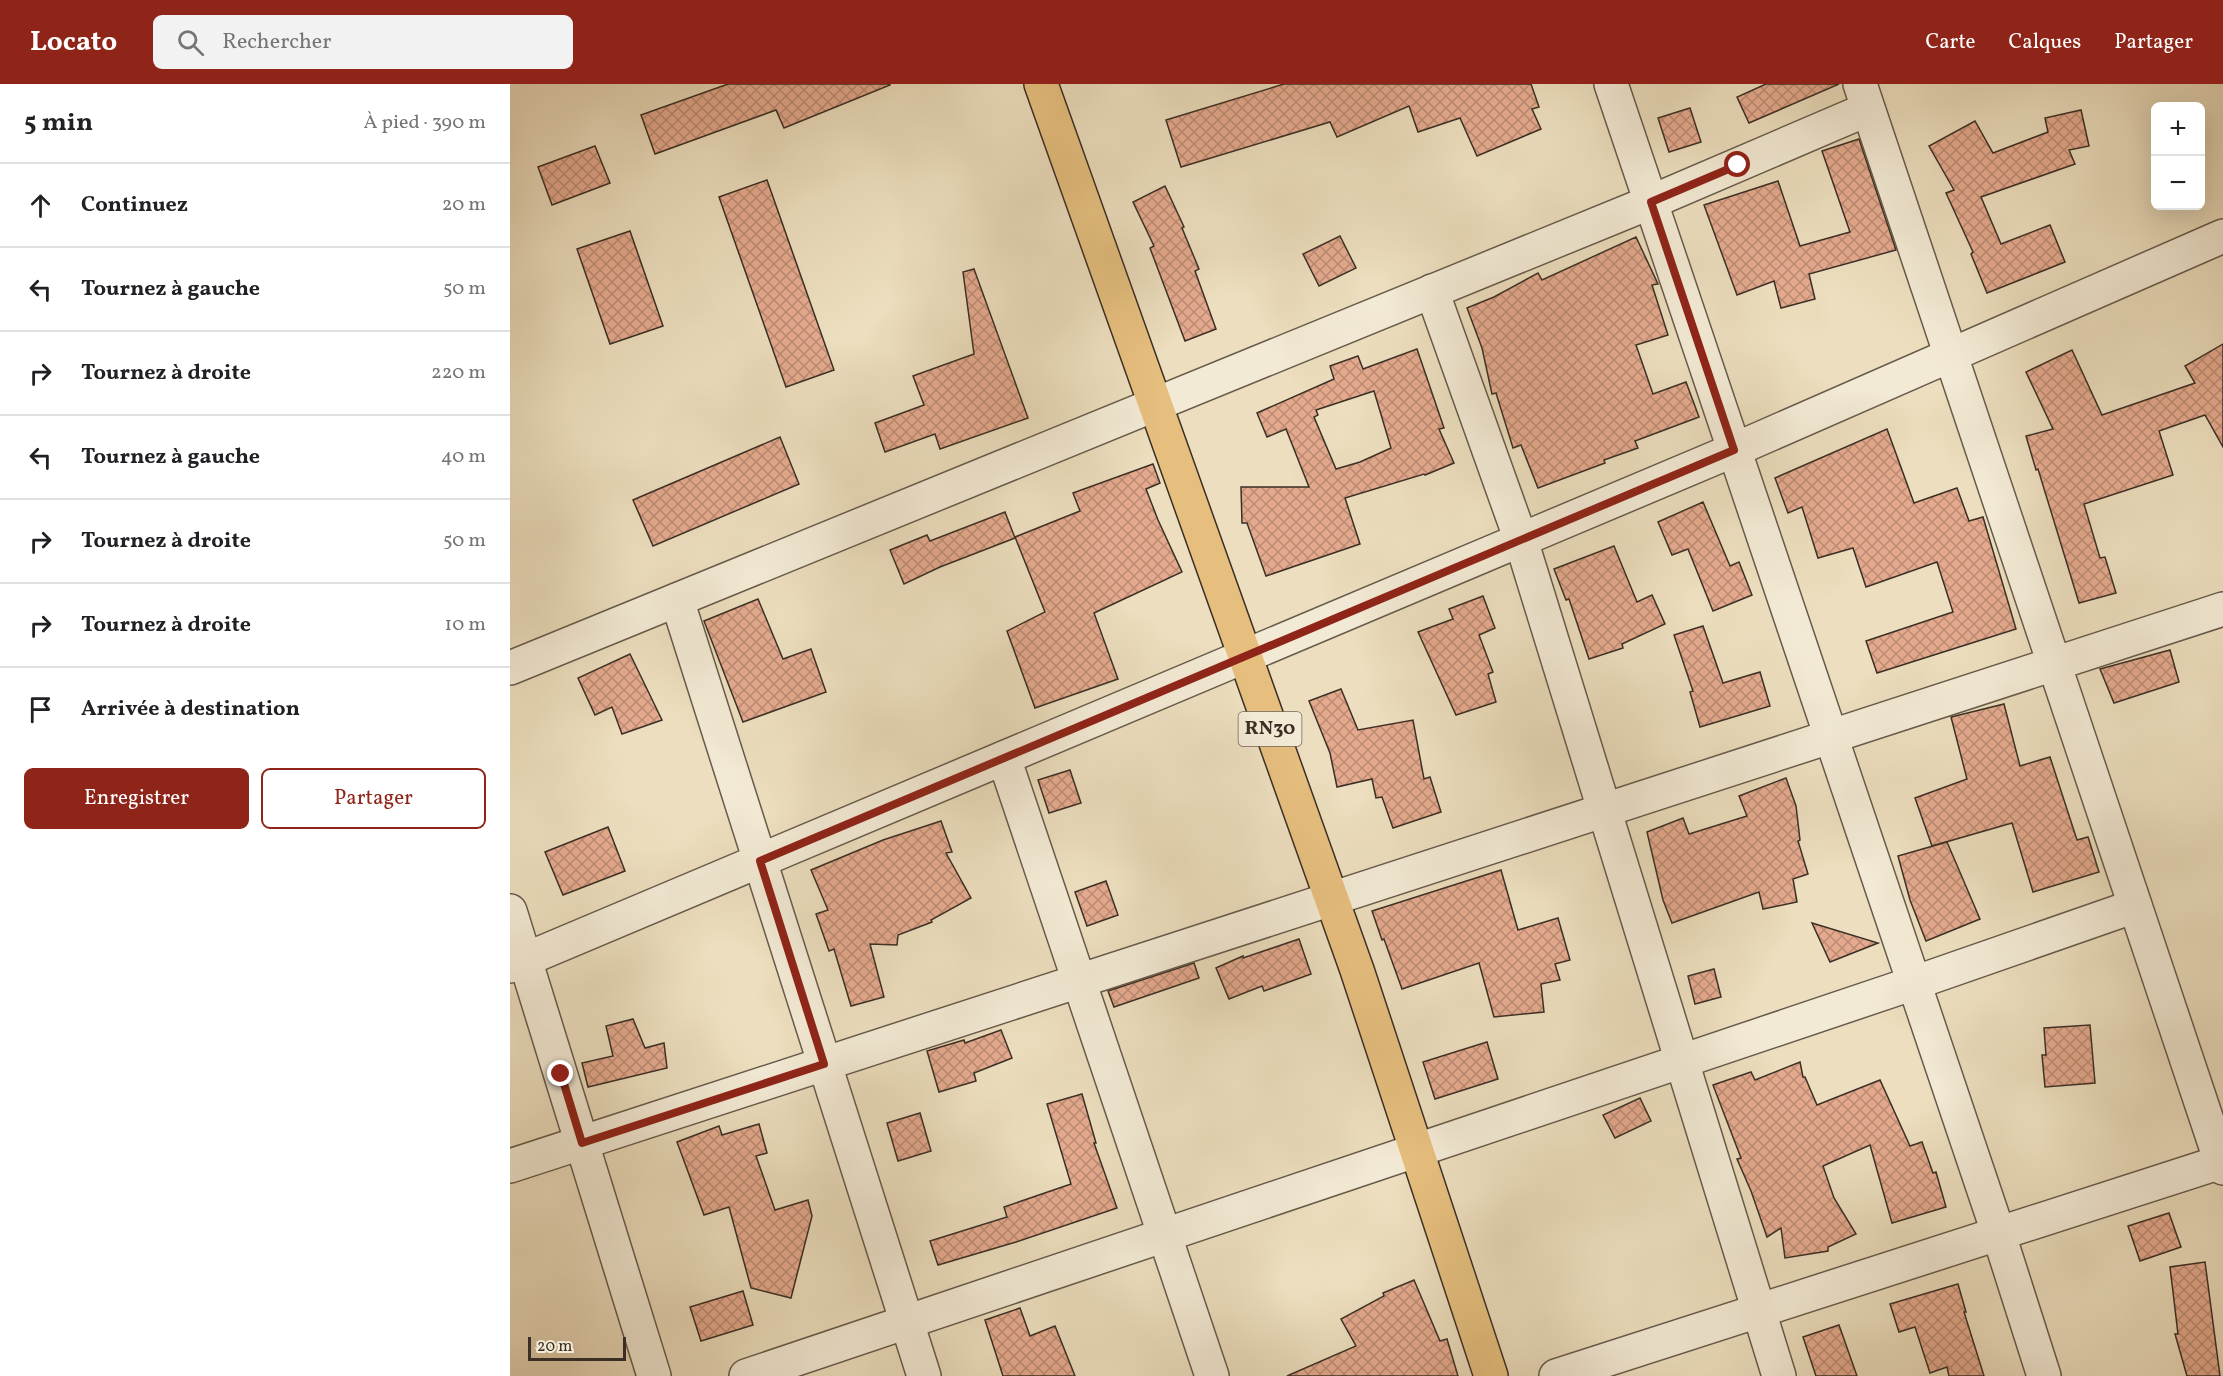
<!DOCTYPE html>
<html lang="fr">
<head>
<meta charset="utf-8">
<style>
  :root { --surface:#fff; --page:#f2f2f2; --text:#202124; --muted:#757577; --line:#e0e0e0; --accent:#8f2418 }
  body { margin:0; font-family:Vollkorn,serif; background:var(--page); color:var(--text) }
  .controls { position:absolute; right:18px; top:18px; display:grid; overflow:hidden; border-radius:9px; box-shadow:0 6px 24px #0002 }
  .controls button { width:54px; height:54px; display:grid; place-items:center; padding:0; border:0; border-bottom:2px solid var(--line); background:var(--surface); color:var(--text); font:30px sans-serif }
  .scale { position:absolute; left:18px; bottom:15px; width:98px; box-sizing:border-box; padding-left:6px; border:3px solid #3b2f25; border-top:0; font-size:16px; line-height:21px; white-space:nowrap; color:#3b2f25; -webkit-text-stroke:4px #f3ead5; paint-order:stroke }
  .stop { position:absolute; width:18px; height:18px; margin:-14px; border:4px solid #8f2418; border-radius:50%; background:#fff }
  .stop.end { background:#8f2418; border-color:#fff; box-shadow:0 2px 6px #0008 }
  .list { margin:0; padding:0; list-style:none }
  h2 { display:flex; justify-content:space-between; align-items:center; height:78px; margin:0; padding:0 24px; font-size:26px }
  h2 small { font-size:20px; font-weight:400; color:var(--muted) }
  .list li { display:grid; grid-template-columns:39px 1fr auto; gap:18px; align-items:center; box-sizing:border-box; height:84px; padding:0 24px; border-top:2px solid var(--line) }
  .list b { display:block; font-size:22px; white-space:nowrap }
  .list em { font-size:20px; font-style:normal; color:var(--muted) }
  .actions { display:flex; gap:12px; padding:18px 24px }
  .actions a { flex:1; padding:14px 0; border:2px solid var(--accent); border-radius:9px; text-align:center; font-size:21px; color:var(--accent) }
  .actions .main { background:var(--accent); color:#fff }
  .icon { flex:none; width:33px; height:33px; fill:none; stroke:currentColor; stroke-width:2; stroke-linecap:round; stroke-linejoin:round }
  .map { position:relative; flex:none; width:1713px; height:1292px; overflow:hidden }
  header { display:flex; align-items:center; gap:36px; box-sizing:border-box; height:84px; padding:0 30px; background:var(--accent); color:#fff }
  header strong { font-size:28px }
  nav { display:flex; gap:33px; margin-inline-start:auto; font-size:21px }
  .search { width:420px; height:54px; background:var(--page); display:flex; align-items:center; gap:15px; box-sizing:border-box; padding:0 21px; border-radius:9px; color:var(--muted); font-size:22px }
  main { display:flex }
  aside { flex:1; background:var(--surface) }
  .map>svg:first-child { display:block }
  .building { fill:url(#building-cross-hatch); stroke:#3b2f25; stroke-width:1.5; fill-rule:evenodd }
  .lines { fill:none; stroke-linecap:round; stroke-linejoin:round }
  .minor-casing { stroke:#675b4b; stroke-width:36 }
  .primary-casing { stroke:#3b2f25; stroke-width:36 }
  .minor { stroke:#f3ead5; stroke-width:33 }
  .primary { stroke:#e6bf7f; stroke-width:33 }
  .route { stroke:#8f2418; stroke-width:8 }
  .labels { text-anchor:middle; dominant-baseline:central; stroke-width:6; stroke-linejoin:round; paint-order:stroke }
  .shield { fill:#f3ead5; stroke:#72675a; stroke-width:1.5 }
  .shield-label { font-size:20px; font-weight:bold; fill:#3b2f25 }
</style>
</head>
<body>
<header>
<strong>Locato</strong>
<div class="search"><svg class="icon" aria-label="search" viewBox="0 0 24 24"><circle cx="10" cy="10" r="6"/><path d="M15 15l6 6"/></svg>Rechercher</div>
<nav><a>Carte</a><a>Calques</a><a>Partager</a></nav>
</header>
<main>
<aside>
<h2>5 min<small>À pied · 390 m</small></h2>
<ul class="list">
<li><svg class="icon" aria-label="ahead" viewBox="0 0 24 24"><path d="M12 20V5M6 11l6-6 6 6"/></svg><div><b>Continuez</b></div><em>20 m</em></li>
<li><svg class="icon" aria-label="left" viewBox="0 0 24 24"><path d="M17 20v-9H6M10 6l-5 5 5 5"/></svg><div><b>Tournez à gauche</b></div><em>50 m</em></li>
<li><svg class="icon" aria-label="right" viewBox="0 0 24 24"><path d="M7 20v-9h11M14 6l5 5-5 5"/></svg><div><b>Tournez à droite</b></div><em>220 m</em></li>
<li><svg class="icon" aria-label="left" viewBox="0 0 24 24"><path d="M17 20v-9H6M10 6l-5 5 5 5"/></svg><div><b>Tournez à gauche</b></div><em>40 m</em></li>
<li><svg class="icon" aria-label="right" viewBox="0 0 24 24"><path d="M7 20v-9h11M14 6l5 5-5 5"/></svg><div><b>Tournez à droite</b></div><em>50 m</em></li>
<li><svg class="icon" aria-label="right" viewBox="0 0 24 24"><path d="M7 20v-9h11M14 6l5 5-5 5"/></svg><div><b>Tournez à droite</b></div><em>10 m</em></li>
<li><svg class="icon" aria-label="arrive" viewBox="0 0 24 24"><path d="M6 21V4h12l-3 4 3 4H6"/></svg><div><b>Arrivée à destination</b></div></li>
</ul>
<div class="actions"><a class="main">Enregistrer</a><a>Partager</a></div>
</aside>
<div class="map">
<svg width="1713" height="1292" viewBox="0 0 1713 1292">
  <defs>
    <pattern id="building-cross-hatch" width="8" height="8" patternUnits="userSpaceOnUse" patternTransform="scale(1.5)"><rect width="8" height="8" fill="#e5aa8e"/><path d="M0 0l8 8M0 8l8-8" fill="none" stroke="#bb8b74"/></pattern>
  </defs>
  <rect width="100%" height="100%" fill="#ecdebe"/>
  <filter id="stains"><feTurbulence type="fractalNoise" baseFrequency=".00333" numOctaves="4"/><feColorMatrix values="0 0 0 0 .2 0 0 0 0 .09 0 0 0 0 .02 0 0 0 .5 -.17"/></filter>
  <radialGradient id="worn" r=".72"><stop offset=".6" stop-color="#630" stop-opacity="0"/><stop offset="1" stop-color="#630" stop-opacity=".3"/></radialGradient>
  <!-- building -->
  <g class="building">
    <polygon points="218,0 380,0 380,1 274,44 266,26 145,70 131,31"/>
    <polygon points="774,0 1021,0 1029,23 1022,25 1031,45 967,72 950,34 908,48 899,22 827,53 820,38 671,83 656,36"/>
    <polygon points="1256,0 1329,0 1239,39 1227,13"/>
    <polygon points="1180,24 1191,58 1159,68 1148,34"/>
    <polygon points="1571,26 1579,62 1559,66 1565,80 1471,113 1491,160 1540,141 1555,178 1477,209 1461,170 1463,168 1436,109 1444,106 1419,62 1465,37 1483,69 1538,48 1535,34"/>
    <polygon points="1349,55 1386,166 1299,190 1305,215 1271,224 1264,197 1227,211 1194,121 1268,97 1290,162 1340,148 1312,67"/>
    <polygon points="85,62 100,99 42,121 28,83"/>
    <polygon points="257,96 324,286 276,303 209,113"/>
    <polygon points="655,102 674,143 672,144 689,185 685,187 706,245 675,257 640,164 644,162 623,118"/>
    <polygon points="120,147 153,242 100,260 67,165"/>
    <polygon points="830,152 846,184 809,202 793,170"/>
    <polygon points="1126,153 1148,200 1142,201 1158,251 1126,261 1143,310 1176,298 1189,333 1125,357 1128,364 1094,376 1095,379 1028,404 1011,361 1003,364 986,309 982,310 972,264 957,224 984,213 1028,189 1032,196"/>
    <polygon points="464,185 518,334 430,365 425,350 375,368 365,339 414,321 403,292 464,270 453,188"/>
    <polygon points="1713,260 1713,363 1695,331 1649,347 1663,391 1574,420 1590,474 1595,473 1606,509 1569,519 1528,385 1526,386 1516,352 1543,345 1516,288 1562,266 1592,331 1685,299 1675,282"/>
    <path d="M907 265 934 344 929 345 944 379 915 391 914 390 835 414 850 460 756 492 737 439H732L731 403H799L776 345 757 353 747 329 824 295 820 282 848 272 853 285ZM864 307 881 364 850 378 826 385 804 333 808 331 806 326Z"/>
    <polygon points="1377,345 1404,419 1447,404 1459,437 1473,433 1506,545 1367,589 1356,557 1443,528 1427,478 1356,503 1343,464 1308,474 1292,423 1278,429 1265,394"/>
    <polygon points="270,353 289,400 143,462 123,416"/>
    <polygon points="643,380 650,399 636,405 648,436 672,488 584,529 608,595 525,624 497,547 535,528 505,453 570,427 563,409"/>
    <polygon points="1193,418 1220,482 1229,478 1242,511 1203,527 1178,465 1162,471 1148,438"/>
    <polygon points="495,428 505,454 430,483 394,500 380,466 417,451 420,457"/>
    <polygon points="1104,462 1127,518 1142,511 1155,540 1112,560 1113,564 1079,575 1059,515 1056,516 1044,485"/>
    <polygon points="973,512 985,544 969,551 983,588 978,590 986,618 946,631 908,548 943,535 939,525"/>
    <polygon points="248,515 273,575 301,565 316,608 233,638 194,537"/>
    <polygon points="1193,542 1213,599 1250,588 1260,622 1190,643 1180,608 1183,607 1164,551"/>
    <polygon points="1660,566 1669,598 1604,619 1590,585"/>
    <polygon points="120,570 152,636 112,650 102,623 85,631 68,594"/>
    <polygon points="831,605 848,646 903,636 914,695 920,693 931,728 883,744 872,713 866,714 862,695 827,703 820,669 799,617"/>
    <polygon points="1494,620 1510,682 1540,673 1567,756 1578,753 1589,788 1523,808 1502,739 1422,762 1405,714 1457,695 1441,633"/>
    <polygon points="560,686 571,719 539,729 528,696"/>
    <polygon points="1276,694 1286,722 1290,756 1288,757 1298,790 1283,795 1287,818 1253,825 1249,808 1162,839 1153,816 1137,748 1173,734 1179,750 1237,732 1229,712"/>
    <polygon points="431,737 442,768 436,769 461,814 421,836 422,838 388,851 387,861 360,860 374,913 341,922 324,865 319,867 306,830 318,826 301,786 373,756"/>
    <polygon points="98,743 115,787 53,811 35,768"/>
    <polygon points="1437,758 1470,835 1416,857 1400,816 1388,772"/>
    <polygon points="991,786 1008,846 1048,834 1060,876 1045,880 1050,896 1031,900 1034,928 984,933 969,879 892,905 874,855 872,856 862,827"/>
    <polygon points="596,797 608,831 577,842 565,808"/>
    <polygon points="1302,839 1368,859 1320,878"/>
    <polygon points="789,855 801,890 754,907 752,902 719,915 706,884 733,872 733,874"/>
    <polygon points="684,879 689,894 604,923 598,907"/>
    <polygon points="1204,885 1211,913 1185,920 1178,892"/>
    <polygon points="123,935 135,964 154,959 157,984 78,1003 72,979 103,972 96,942"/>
    <polygon points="1580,941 1585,999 1535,1003 1532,971 1536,971 1534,944"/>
    <polygon points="491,946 502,974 464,989 466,997 429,1008 417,967 454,956 455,959"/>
    <polygon points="977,958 988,995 925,1015 913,978"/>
    <polygon points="1290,978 1293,993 1295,993 1307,1021 1370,996 1400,1062 1412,1058 1423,1089 1426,1088 1436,1123 1382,1139 1360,1061 1313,1082 1324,1114 1346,1150 1318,1163 1318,1167 1275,1174 1271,1144 1257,1153 1241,1107 1227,1075 1231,1074 1203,1001 1241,988 1245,996"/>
    <polygon points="572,1010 586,1059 584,1059 607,1124 506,1158 428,1181 420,1157 497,1133 494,1123 561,1100 537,1020"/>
    <polygon points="1130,1014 1141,1037 1105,1054 1093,1031"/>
    <polygon points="410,1029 421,1067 388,1077 377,1039"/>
    <polygon points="249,1040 257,1069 246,1072 265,1126 298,1116 302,1132 281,1214 241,1204 219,1123 194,1131 167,1058 209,1042 212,1051"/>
    <polygon points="1659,1129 1671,1163 1630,1177 1618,1142"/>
    <polygon points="1695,1178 1710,1292 1677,1292 1665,1250 1668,1250 1660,1183"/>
    <polygon points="904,1196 930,1257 937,1255 948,1292 777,1292 846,1262 831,1235 874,1212 873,1209"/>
    <polygon points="1448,1200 1456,1228 1454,1228 1474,1292 1439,1292 1437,1283 1420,1289 1405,1243 1389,1248 1380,1220"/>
    <polygon points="233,1207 243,1241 191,1257 180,1223"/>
    <polygon points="510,1224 520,1252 545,1242 565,1292 493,1292 475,1236"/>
    <polygon points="1329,1241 1347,1292 1306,1292 1293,1253"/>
  </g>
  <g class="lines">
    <defs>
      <g id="minor">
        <polyline points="1101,0 1489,1151 1534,1292"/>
        <polyline points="1350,0 1713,1084"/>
        <polyline points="922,207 1011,456 1269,1292"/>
        <polyline points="167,516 414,1292"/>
        <polyline points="0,584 1141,118 1358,25"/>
        <polyline points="494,674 702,1292"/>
        <polyline points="0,827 144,1292"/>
        <polyline points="0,882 1224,366 1713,152"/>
        <polyline points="0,1082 1713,525"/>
        <polyline points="236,1292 1404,899 1625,822"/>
        <polyline points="1046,1292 1711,1078"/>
      </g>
      <polyline id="primary" points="531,0 847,886 981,1292"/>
    </defs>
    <!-- minor casing -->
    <use href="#minor" class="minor-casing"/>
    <!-- primary casing -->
    <use href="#primary" class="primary-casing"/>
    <!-- minor -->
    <use href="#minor" class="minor"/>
    <!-- primary -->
    <use href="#primary" class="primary"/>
  </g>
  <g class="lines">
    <!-- route -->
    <polyline class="route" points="51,990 72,1059 314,980 250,777 1224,366 1141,118 1228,81"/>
  </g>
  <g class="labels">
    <!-- shield labels -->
    <rect class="shield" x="728.5" y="628" width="63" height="34" rx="4.5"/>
    <g class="shield-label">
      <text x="760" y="645">RN30</text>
    </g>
  </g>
  <rect width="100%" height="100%" filter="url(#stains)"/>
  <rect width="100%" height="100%" fill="url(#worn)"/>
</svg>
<div class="controls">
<button>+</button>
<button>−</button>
</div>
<div class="scale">20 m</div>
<div class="stop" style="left:1228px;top:81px"></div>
<div class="stop end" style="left:51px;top:990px"></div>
</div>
</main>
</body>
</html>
